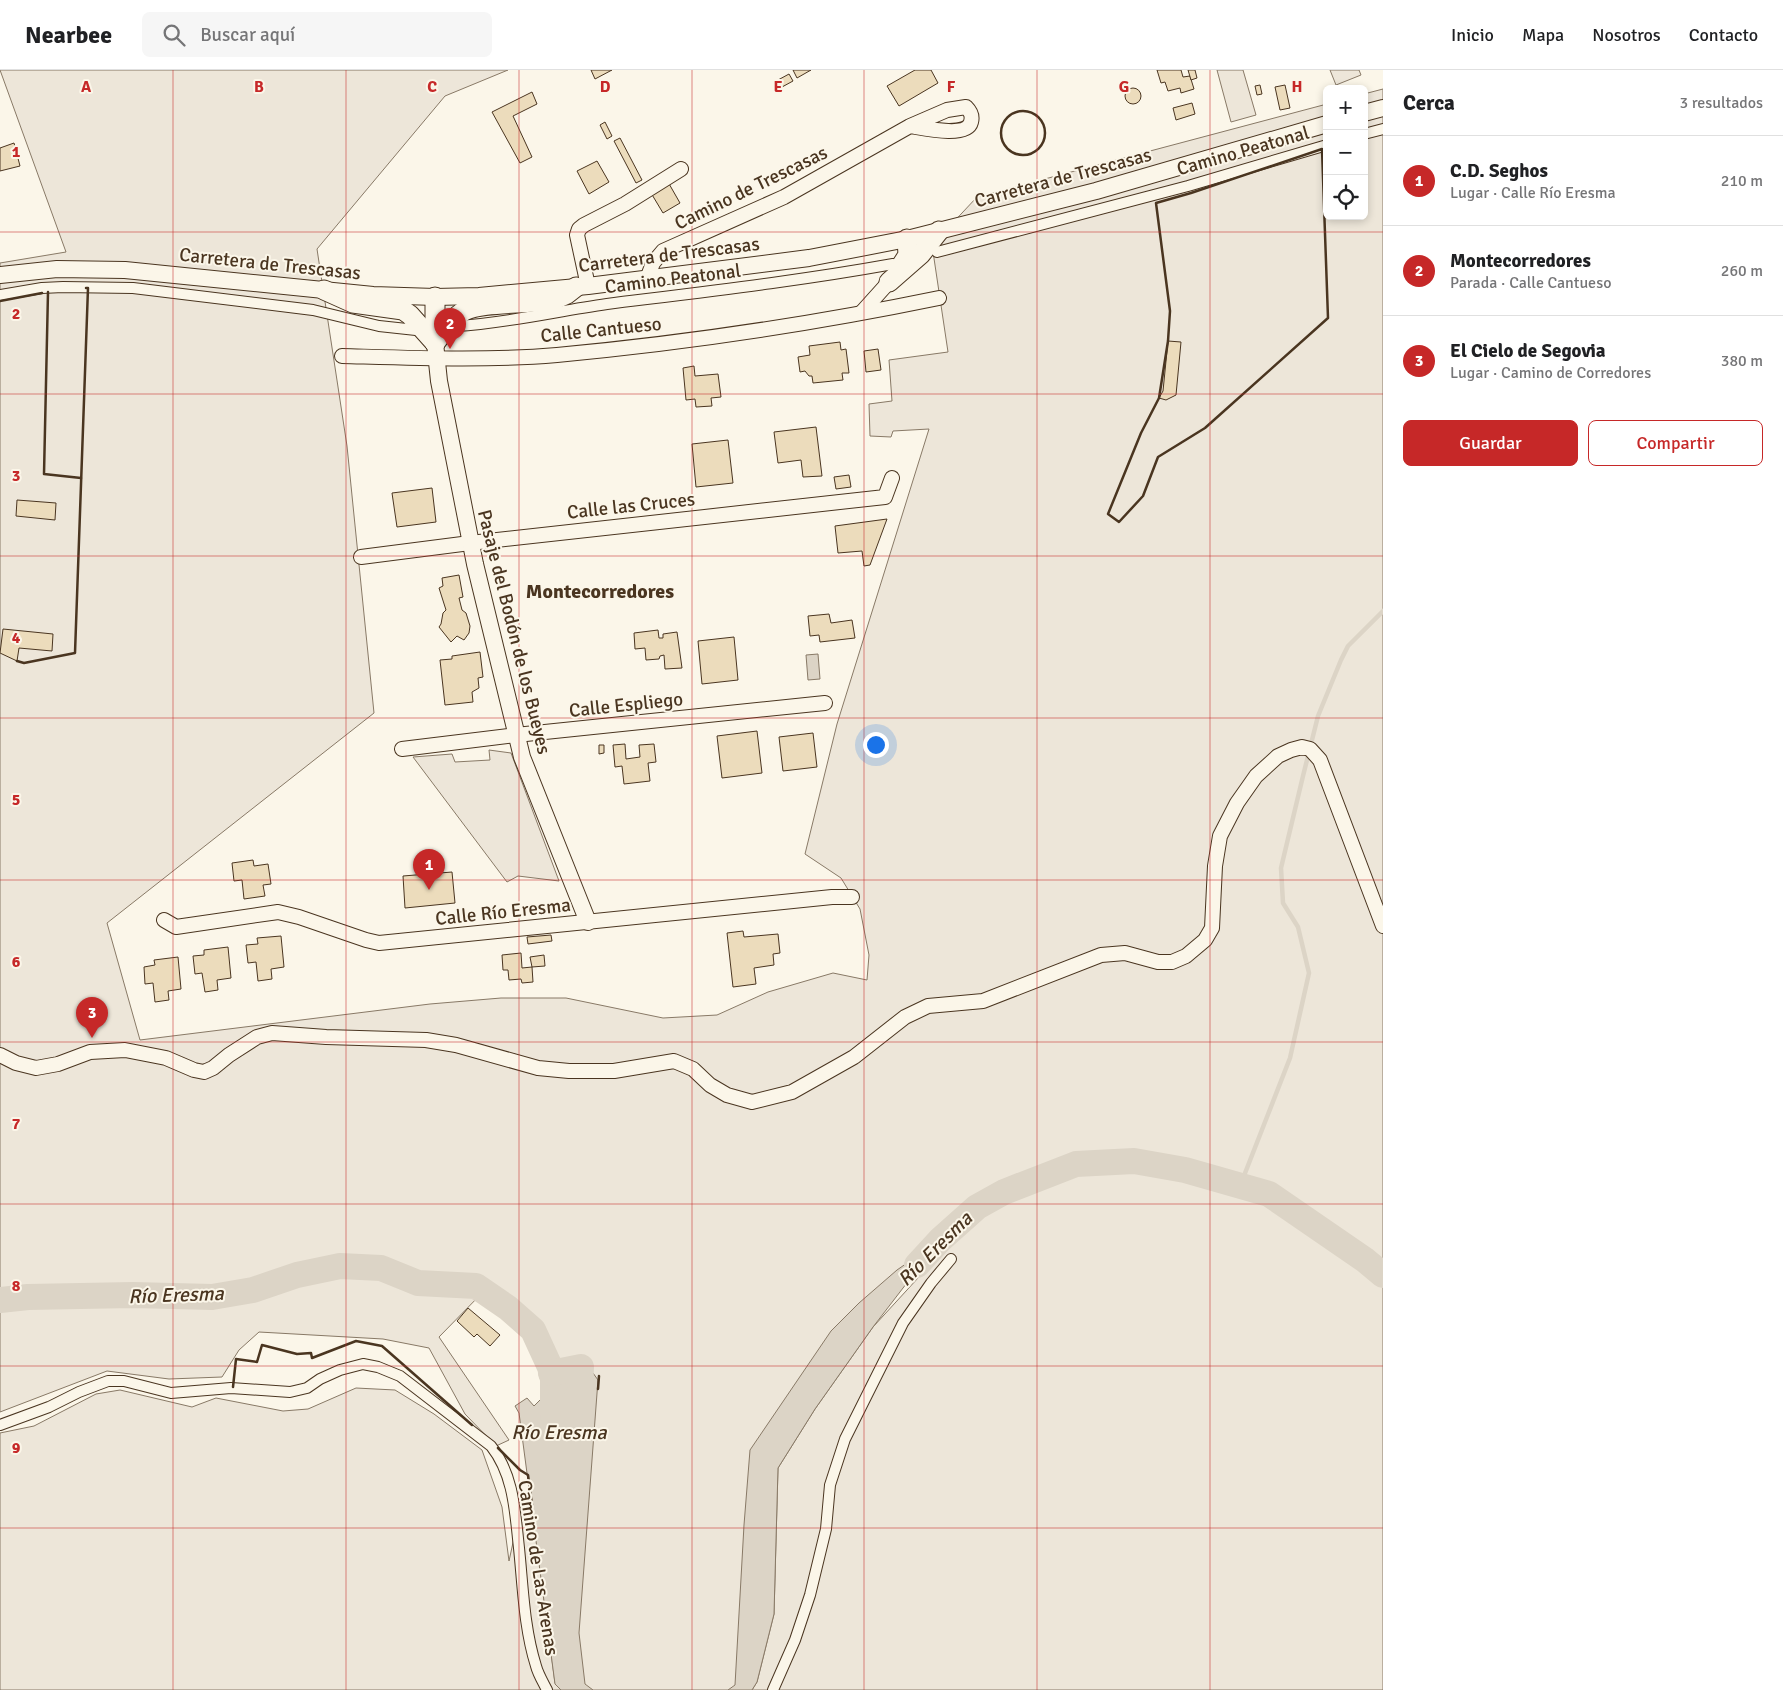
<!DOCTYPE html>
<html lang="es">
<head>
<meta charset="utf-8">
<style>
  :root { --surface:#fff; --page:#f6f6f6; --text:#202124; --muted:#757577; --line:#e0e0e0; --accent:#c62828 }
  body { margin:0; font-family:Signika,sans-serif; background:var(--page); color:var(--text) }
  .controls { position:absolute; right:15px; top:15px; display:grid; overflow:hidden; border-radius:8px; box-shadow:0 2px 8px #0003 }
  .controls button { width:45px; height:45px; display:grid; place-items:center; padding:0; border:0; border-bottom:1px solid var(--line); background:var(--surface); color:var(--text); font:25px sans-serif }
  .you { position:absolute; left:875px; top:674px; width:18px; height:18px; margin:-12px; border:4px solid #fff; border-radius:50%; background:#1a73e8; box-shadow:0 0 0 8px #1a73e833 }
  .badge { display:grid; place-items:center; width:32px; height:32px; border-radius:50%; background:var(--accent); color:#fff; font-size:16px; font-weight:700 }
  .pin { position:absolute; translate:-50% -41px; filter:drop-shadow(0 1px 2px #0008) }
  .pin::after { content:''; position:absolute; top:26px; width:18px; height:15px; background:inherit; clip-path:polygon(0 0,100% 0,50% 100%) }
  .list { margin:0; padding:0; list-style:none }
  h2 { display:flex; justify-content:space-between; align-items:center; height:65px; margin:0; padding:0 20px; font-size:21px }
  h2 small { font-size:16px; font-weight:400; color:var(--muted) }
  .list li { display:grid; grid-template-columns:32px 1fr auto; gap:15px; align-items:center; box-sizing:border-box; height:90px; padding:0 20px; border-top:1px solid var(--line) }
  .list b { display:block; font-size:19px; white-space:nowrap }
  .list p { margin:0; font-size:16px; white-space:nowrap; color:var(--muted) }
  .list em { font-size:16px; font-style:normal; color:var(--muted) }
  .actions { display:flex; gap:10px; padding:15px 20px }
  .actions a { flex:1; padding:11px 0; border:1px solid var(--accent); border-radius:8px; text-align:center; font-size:18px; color:var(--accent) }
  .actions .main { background:var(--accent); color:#fff }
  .icon { flex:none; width:28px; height:28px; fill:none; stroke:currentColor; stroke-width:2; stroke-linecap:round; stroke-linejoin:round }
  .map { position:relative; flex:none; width:1383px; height:1620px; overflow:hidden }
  header { display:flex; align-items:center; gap:30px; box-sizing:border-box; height:70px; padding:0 25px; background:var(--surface); border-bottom:1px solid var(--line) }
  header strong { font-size:24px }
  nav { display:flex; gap:28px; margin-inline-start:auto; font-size:18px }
  .search { width:350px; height:45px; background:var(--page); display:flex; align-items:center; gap:12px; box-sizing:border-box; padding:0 18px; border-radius:8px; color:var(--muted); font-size:19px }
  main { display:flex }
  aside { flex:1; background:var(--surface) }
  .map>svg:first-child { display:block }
  .green { fill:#ede6d9; stroke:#887966 }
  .water { fill:#dcd4c6; stroke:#887966 }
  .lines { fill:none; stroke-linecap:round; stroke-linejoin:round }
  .stream { stroke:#dcd4c6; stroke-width:4.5 }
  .river { stroke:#dcd4c6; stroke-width:26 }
  .building { fill:#ecdcbc; stroke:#4a3520 }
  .pedestrian-casing { stroke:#4a3520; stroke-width:12 }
  .minor-casing { stroke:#4a3520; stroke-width:16 }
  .tertiary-casing { stroke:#4a3520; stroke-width:18 }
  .secondary-casing { stroke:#4a3520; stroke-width:21 }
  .pedestrian { stroke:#fbf6e9; stroke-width:10 }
  .minor { stroke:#fbf6e9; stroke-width:14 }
  .tertiary { stroke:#fbf6e9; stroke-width:16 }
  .secondary { stroke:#fbf6e9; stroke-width:19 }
  .wall { stroke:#4a3520; stroke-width:2.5 }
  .grid { fill:none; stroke:#c62828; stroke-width:1; stroke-opacity:0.55 }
  .labels { text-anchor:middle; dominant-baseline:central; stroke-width:4; stroke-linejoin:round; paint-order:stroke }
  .street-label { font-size:19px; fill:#4a3520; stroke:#fbf6e9 }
  .neighbourhood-label { font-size:20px; font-weight:bold; fill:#4a3520; stroke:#fbf6e9 }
  .water-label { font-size:20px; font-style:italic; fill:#4a3520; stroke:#fbf6e9 }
  .grid-label { font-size:16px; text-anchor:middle; font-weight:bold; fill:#c62828; stroke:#fbf6e9; stroke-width:4; stroke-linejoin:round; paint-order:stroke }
</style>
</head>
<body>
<header>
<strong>Nearbee</strong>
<div class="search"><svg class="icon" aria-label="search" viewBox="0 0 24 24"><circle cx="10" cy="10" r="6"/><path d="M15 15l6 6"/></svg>Buscar aquí</div>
<nav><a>Inicio</a><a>Mapa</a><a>Nosotros</a><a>Contacto</a></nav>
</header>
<main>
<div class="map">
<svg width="1383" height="1620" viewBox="0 0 1383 1620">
  <rect width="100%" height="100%" fill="#fbf6e9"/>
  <!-- green -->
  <g class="green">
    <polygon points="0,0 508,0 445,26 317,179 347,376 374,643 107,853 140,970 430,934 501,928 566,928 663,948 717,945 768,922 833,903 867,910 869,885 860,839 841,808 805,784 837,654 929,359 893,361 891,367 870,366 869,334 892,331 889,290 948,282 932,175 977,127 1327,34 1327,146 1364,146 1364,24 1383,19 1383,1620 752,1620 757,1612 774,1544 778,1398 815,1339 873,1257 952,1171 1012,1119 977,1137 940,1170 834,1285 762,1410 743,1620 577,1620 553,1309 549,1293 543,1280 535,1290 526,1266 496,1230 484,1221 439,1267 509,1370 496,1376 465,1344 429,1278 383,1269 259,1262 239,1280 222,1307 169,1309 107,1301 0,1342 0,193 66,182"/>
    <polygon points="1217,0 1243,0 1256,45 1231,52"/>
    <polygon points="1330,0 1359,0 1361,5 1336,15"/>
    <polygon points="489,680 511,683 559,811 518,806 507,812 413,687 452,684 455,692 490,690"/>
    <polygon points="356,1318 395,1320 434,1344 482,1380 502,1437 509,1491 522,1431 531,1430 555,1613 561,1620 0,1620 0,1363 34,1356 96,1324 120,1320 192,1337 216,1328 283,1341 308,1339"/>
  </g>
  <!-- water -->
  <g class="water">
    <polygon points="818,584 820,609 808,610 806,585"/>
    <polygon points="940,1170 873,1257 815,1339 778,1398 774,1544 757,1612 752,1620 728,1620 735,1615 744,1455 750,1380 831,1261 859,1233 897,1200"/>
    <polygon points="593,1303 598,1310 579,1563 585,1614 593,1620 561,1620 555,1614 519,1343 515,1336 527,1328 534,1336 547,1323 544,1311"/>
  </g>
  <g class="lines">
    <!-- stream -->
    <polyline class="stream" points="1240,1116 1290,988 1309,903 1298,857 1283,833 1281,798 1303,706 1318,646 1341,590 1348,576 1383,541"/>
    <!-- river -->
    <g class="river">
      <polyline points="917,1195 940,1170 977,1137 1004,1122 1076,1094 1134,1091 1185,1100 1269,1124 1365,1190 1383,1205"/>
      <polyline points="0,1230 28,1227 133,1225 212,1227 253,1220 297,1205 340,1196 381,1198 418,1213 476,1216 508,1238 533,1260 550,1297 553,1309 553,1345"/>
      <polyline points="551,1303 581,1297 580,1322 571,1338"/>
    </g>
  </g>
  <!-- building -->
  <g class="building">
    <polygon points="591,0 612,0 595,9"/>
    <polygon points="793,0 811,0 797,8"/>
    <polygon points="915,0 931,0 938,13 899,36 887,16"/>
    <polygon points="1157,0 1181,0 1183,7 1190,6 1194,19 1181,23 1180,18 1168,21 1165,12 1161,13"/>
    <polygon points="1188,0 1195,0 1197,8 1191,10"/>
    <polygon points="789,4 793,11 782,17 778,10"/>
    <polygon points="1260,15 1262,24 1257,25 1255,16"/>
    <polygon points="1285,15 1290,38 1280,40 1275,17"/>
    <circle cx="1133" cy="26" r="8"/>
    <polygon points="532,22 537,34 513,46 532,87 520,93 492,42"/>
    <polygon points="1192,33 1195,44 1176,50 1173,38"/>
    <polygon points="605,52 612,66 607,69 600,55"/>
    <polygon points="620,68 642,110 636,113 614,71"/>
    <polygon points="14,73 20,96 0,101 0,78"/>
    <polygon points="597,91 609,112 589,124 577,101"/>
    <polygon points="668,112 680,133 663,143 651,123"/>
    <polygon points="1168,271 1181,272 1176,325 1166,330 1159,328 1163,321"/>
    <polygon points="840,272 841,280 846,279 849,303 842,303 843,310 813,313 812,306 809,306 805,301 800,302 798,287 810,285 809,276"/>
    <polygon points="878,279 881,300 866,302 864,281"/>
    <polygon points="694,296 695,306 718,304 721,327 711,328 712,336 696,337 695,329 686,330 683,298"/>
    <polygon points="816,357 822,406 803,407 801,390 778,393 774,362"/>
    <polygon points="728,370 733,413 696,417 692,374"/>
    <polygon points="849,405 851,417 836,419 834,407"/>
    <polygon points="432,418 436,452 397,457 392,423"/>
    <polygon points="17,430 56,433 55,450 16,446"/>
    <polygon points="887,449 870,495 864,496 862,481 838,483 835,456"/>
    <polygon points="459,505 463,527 459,528 462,540 466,543 470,556 469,563 464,570 457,566 451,572 439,557 441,554 443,543 446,540 439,518 443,516 442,508"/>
    <polygon points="829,544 831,553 852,550 855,568 820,572 819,565 810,566 808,546"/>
    <polygon points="3,559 53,564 52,581 19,578 17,591 0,583"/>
    <polygon points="658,560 659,568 663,568 663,564 677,562 682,598 665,599 664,585 660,586 659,589 646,590 645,578 635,579 634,563"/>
    <polygon points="734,567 738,610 702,614 698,571"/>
    <polygon points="480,582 483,607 478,608 479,618 472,622 473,632 445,635 440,590 452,589 452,586"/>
    <polygon points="757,661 762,703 722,708 717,666"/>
    <polygon points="813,663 817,697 783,701 779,667"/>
    <polygon points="625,674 626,689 640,687 639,675 654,674 656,692 648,693 650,711 624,714 622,696 615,697 613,675"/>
    <polygon points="599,675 604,675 604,683 599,684"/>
    <polygon points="253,790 254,796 268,794 271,814 263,815 265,826 244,829 242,810 234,811 232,793"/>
    <polygon points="452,802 455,833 405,838 403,806"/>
    <polygon points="743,861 744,867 778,864 780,883 773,884 774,895 754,898 756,914 733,917 727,863"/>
    <polygon points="551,865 552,871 528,874 527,867"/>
    <polygon points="281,866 284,897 271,899 272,909 258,911 256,892 248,893 246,875 258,874 257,868"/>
    <polygon points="228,877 231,908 217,910 218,920 205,922 202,903 195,904 193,886 204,885 204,880"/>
    <polygon points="521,883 522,898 532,897 533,912 522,913 521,909 509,910 508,900 503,900 502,885"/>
    <polygon points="544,885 545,896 532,897 530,887"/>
    <polygon points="178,887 181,919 168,921 169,930 155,932 153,913 145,914 144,897 155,895 154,890"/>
    <polygon points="468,1238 500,1265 490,1276 477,1264 474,1267 457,1251"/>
  </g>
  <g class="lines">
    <defs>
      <g id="pedestrian">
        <polyline points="1364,64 1383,59"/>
        <polyline points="937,182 1188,116 1327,75"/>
        <polyline points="0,225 42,218 63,217 133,218 313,240 379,256 416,260"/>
        <path d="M457 256C508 253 557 241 607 234 703 222 799 211 893 194"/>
        <path d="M0 1355 49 1337 79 1322 108 1311H124L171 1323 231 1318 290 1322 307 1318 320 1309 340 1300 363 1294 378 1297 400 1306 491 1376C514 1405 515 1442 519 1478 523 1517 524 1558 536 1596 538 1604 543 1612 547 1620"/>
        <polyline points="773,1620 795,1570 810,1525 826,1459 830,1415 845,1369 903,1253 931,1213 951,1189"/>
      </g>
      <g id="minor">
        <path d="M647 209 653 193 663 181 784 127 910 56 947 40 966 37C970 41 973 45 971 52 967 68 923 58 910 56"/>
        <polyline points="588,216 577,165 579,159 584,155 625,134 681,99"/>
        <polyline points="862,242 889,212"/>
        <path d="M342 286C414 288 486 291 557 285 685 273 813 254 939 228"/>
        <polyline points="361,487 470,473 885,427 892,408"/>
        <polyline points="402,679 516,665 825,633"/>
        <polyline points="164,850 176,857 278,842 299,847 366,870 379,873 832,827 852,827"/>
        <polyline points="0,985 16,993 36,998 58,994 90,982 125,980 166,988 194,1000 204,1002 213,998 229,985 257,967 272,963 326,967 426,970 456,975 538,998 569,1001 614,1001 674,991 693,999 710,1015 727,1025 752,1032 792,1022 854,987 905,947 928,936 983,931 1101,885 1125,883 1158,892 1172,892 1186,886 1205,870 1212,858 1215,796 1220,766 1237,733 1256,706 1278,686 1291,680 1302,677 1310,679 1320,690 1383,856"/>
      </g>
      <g id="tertiary">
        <polyline points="1364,43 1383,38"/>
        <polyline points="0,205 57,199 125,200 373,225 435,227 479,226 588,216 809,188 907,169 1096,121 1327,54"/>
        <polyline points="435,273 439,311 475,494 522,687 588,852"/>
      </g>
      <g id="secondary">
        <polyline points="899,199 908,185 907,169"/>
        <polyline points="889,212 921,184 939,161"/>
        <polyline points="324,220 353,233 403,240 410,245 435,273"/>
        <path d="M435 273C443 263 452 248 464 241 482 231 532 235 556 229L567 224 576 217"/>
        <polyline points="435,273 435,227"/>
      </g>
    </defs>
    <!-- pedestrian casing -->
    <use href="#pedestrian" class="pedestrian-casing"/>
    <!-- minor casing -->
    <use href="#minor" class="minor-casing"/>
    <!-- tertiary casing -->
    <use href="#tertiary" class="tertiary-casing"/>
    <!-- secondary casing -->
    <use href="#secondary" class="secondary-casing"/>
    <!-- pedestrian -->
    <use href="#pedestrian" class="pedestrian"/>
    <!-- minor -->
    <use href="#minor" class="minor"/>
    <!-- tertiary -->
    <use href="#tertiary" class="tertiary"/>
    <!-- secondary -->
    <use href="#secondary" class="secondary"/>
    <!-- wall -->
    <g class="wall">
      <circle cx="1023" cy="63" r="22"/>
      <polygon points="1322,79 1328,248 1205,358 1158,387 1143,426 1119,452 1108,444 1141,363 1159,328 1168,271 1170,241 1156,133 1191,123"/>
      <polyline points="48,222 44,404 81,408"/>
      <polyline points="0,231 42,223"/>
      <polyline points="17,591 24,593 75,583 88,218 86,218"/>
      <polyline points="233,1317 236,1289 257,1292 262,1275 297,1284 311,1283 312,1288 356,1271 382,1276 472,1355"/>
      <polyline points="598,1319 599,1306"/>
      <polyline points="498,1378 520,1400 528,1405 532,1435"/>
    </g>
  </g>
  <!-- grid -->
  <path class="grid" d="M173 0V1620M346 0V1620M519 0V1620M692 0V1620M864 0V1620M1037 0V1620M1210 0V1620M0 162H1383M0 324H1383M0 486H1383M0 648H1383M0 810H1383M0 972H1383M0 1134H1383M0 1296H1383M0 1458H1383"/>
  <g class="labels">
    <!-- street labels -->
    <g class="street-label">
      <text transform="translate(1243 81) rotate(-16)">Camino Peatonal</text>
      <text transform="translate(1063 108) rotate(-15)">Carretera de Trescasas</text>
      <text transform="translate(751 118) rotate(-26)">Camino de Trescasas</text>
      <text transform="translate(669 185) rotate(-7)">Carretera de Trescasas</text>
      <text transform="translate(270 194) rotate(6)">Carretera de Trescasas</text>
      <text transform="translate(673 209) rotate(-7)">Camino Peatonal</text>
      <text transform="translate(601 260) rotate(-6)">Calle Cantueso</text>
      <text transform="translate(631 436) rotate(-6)">Calle las Cruces</text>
      <text transform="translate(514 562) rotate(76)">Pasaje del Bodón de los Bueyes</text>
      <text transform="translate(626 635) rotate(-6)">Calle Espliego</text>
      <text transform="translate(503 842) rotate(-6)">Calle Río Eresma</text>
      <text transform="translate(538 1498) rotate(81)">Camino de Las Arenas</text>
    </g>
    <!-- neighbourhood labels -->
    <g class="neighbourhood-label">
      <text x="600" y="521">Montecorredores</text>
    </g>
    <!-- water labels -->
    <g class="water-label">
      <text transform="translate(935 1179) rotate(-45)">Río Eresma</text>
      <text transform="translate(176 1225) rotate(-2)">Río Eresma</text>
      <text x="559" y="1362">Río Eresma</text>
    </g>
  </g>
  <g class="grid-label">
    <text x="86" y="22">A</text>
    <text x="259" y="22">B</text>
    <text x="432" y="22">C</text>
    <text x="605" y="22">D</text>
    <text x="778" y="22">E</text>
    <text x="951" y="22">F</text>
    <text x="1124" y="22">G</text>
    <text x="1297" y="22">H</text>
    <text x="16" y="87">1</text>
    <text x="16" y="249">2</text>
    <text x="16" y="411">3</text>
    <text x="16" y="573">4</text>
    <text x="16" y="735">5</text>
    <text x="16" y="897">6</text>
    <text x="16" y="1059">7</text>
    <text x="16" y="1221">8</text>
    <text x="16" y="1383">9</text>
  </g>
</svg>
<div class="controls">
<button>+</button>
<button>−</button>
<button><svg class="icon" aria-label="locate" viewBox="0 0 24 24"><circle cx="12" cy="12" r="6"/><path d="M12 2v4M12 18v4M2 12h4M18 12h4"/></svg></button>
</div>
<div class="you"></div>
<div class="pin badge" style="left:429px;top:820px">1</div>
<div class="pin badge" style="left:450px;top:279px">2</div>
<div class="pin badge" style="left:92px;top:968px">3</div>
</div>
<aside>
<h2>Cerca<small>3 resultados</small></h2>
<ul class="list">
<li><span class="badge">1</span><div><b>C.D. Seghos</b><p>Lugar · Calle Río Eresma</p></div><em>210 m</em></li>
<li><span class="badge">2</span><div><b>Montecorredores</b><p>Parada · Calle Cantueso</p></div><em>260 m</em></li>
<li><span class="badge">3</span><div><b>El Cielo de Segovia</b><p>Lugar · Camino de Corredores</p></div><em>380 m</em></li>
</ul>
<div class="actions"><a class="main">Guardar</a><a>Compartir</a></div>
</aside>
</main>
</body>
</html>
